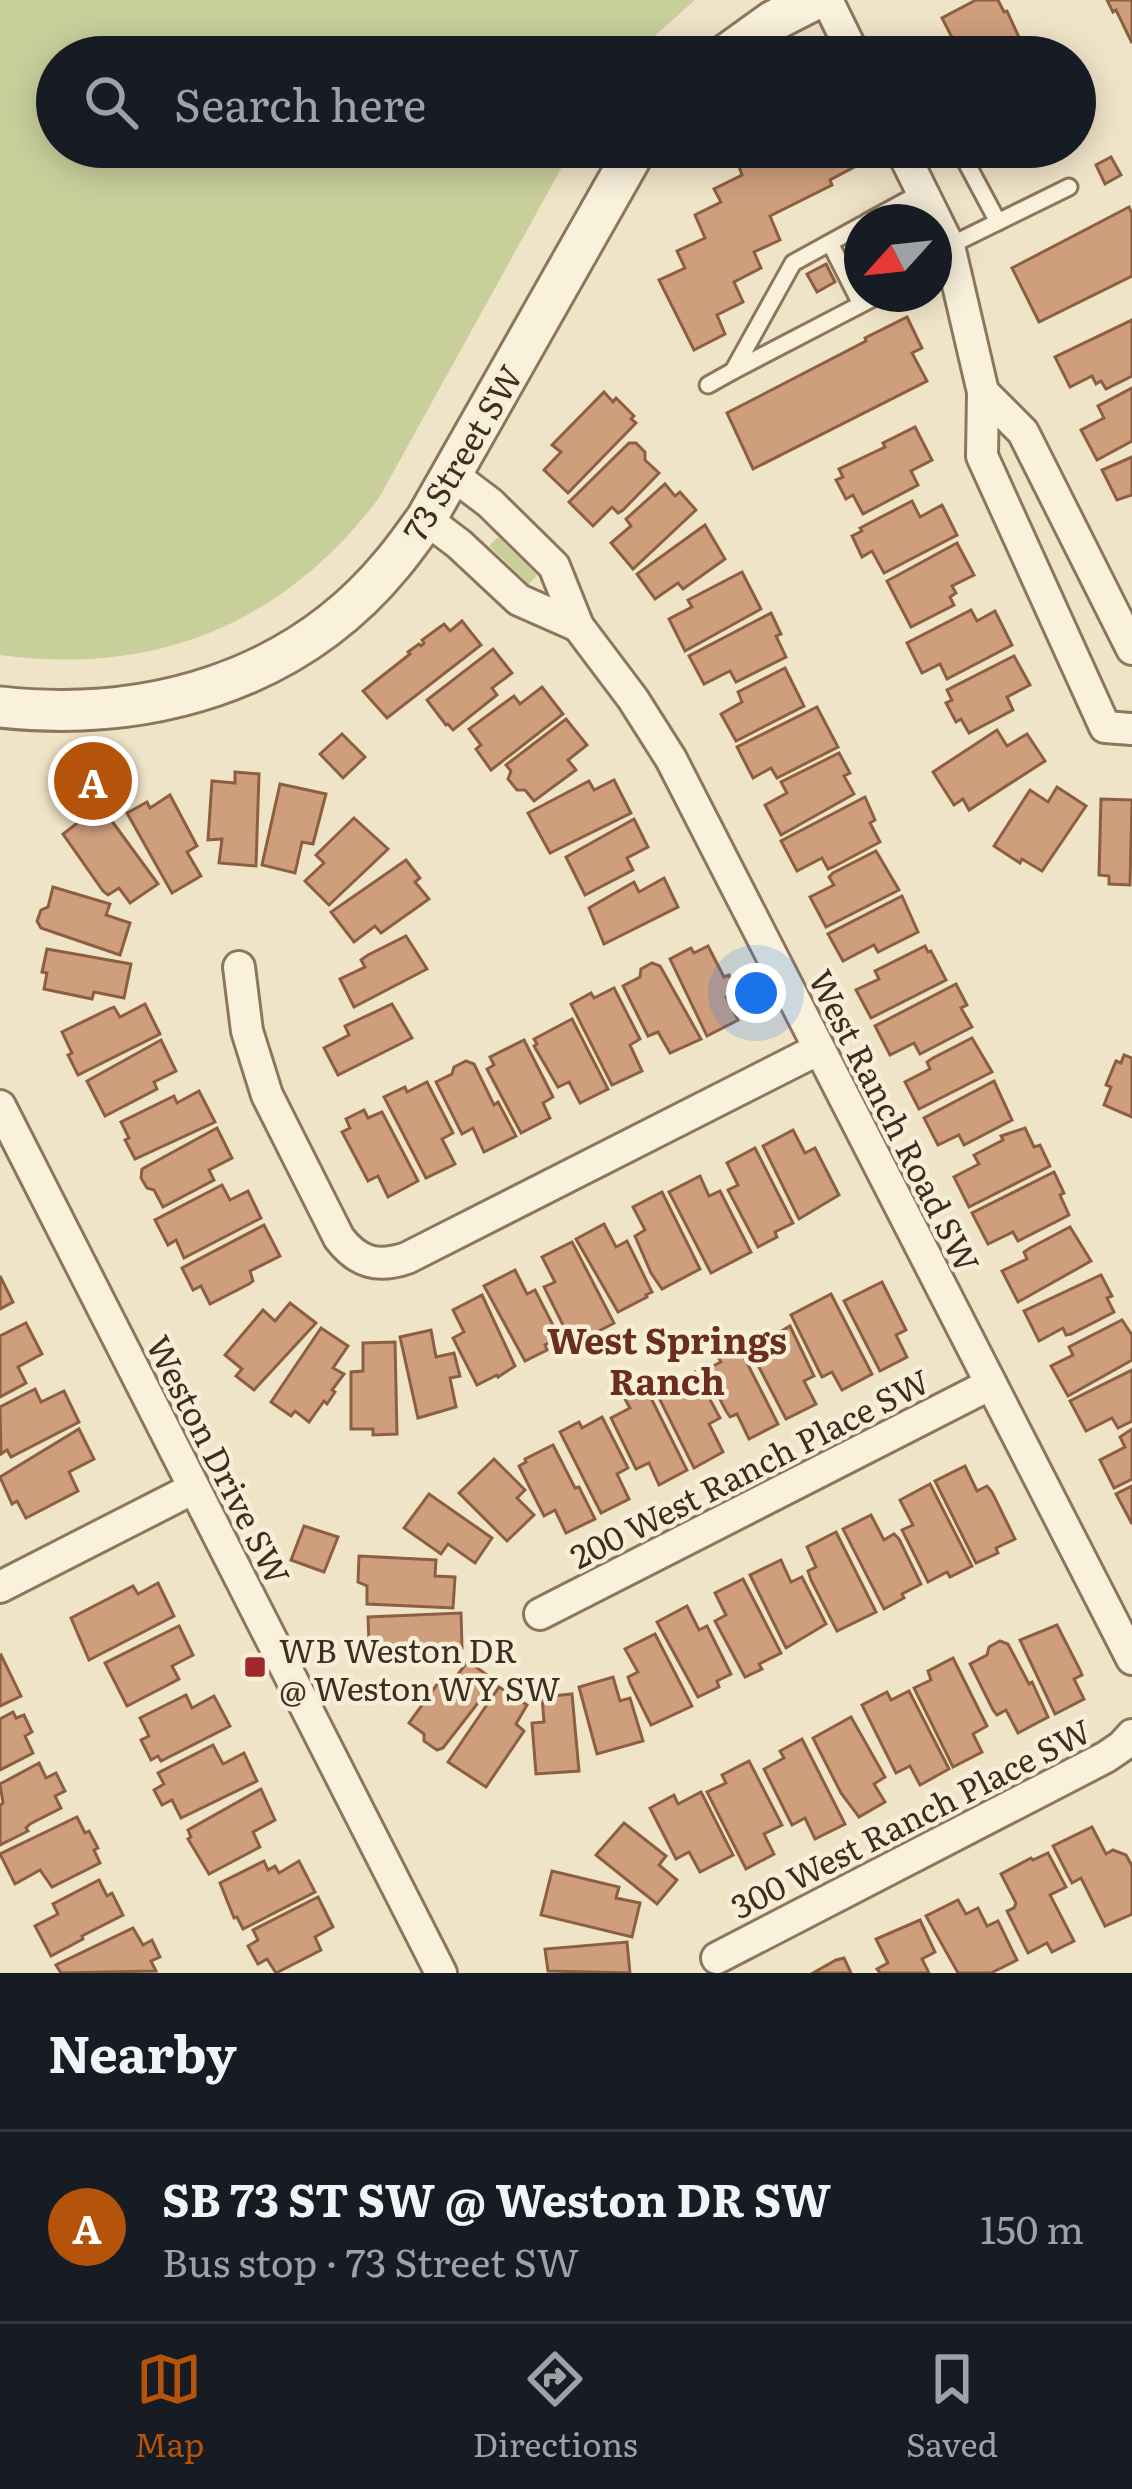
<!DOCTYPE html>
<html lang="en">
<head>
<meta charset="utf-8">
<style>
  :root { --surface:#171b24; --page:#20242c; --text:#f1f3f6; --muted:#9ea1a6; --line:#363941; --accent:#b45309 }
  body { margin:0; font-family:Literata,serif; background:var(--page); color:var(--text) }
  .compass { position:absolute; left:844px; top:204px; width:108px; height:108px; border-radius:50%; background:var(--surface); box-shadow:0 6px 30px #0003; rotate:243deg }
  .you { position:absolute; left:756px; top:993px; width:42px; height:42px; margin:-30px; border:9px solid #fff; border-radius:50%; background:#1a73e8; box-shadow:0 0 0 18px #1a73e833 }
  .badge { display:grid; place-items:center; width:78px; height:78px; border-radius:50%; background:var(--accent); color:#fff; font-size:39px; font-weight:700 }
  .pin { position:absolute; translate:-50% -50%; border:6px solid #fff; box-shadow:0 3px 12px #0006 }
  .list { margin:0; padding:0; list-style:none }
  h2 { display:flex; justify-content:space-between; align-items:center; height:156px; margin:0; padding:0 48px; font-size:51px }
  h2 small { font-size:39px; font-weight:400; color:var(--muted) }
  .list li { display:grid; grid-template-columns:78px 1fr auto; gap:36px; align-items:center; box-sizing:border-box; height:192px; padding:0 48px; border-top:3px solid var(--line) }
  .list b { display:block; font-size:45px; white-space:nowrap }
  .list p { margin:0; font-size:39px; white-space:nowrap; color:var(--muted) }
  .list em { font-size:39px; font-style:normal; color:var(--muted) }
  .icon { flex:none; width:66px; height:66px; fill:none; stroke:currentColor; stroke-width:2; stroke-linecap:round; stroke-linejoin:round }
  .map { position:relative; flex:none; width:1132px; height:1973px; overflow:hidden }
  .search { position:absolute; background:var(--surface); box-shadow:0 6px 30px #0003; left:36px; right:36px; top:36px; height:132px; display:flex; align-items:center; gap:30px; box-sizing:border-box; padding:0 42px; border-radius:66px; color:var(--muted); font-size:45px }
  .sheet { height:348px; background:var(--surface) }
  nav { display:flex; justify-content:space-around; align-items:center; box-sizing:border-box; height:168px; border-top:3px solid var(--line); background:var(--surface); font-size:33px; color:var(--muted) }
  nav a { display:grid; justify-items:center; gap:6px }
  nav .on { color:var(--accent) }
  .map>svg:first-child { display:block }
  .green { fill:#c9cf9b }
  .building { fill:#cf9f7d; stroke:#8d5f41; stroke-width:3 }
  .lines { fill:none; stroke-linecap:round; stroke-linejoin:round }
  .service-casing { stroke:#8d765c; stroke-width:21 }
  .minor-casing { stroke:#8d765c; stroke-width:36 }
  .tertiary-casing { stroke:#8d765c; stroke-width:45 }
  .service { stroke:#faf1dc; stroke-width:15 }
  .minor { stroke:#faf1dc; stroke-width:30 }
  .tertiary { stroke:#faf1dc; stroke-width:39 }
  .poi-dot { fill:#9e2a2b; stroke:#f7eed8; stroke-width:4.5 }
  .labels { text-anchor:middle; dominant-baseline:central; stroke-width:9; stroke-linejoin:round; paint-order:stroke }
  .street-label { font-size:33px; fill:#3d2e20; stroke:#f7eed8 }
  .poi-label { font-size:33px; fill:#3d2e20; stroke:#f7eed8; text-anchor:start }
  .neighbourhood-label { font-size:36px; font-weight:bold; fill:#6b2e1e; stroke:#f7eed8 }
</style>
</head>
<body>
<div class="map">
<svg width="1132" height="1973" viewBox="0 0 1132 1973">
  <rect width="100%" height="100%" fill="#f0e4c8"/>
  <!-- green -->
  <g class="green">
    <path d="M0 0H695L631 57H57V147H573L379 498C284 624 155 676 0 655Z"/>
    <polygon points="498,537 537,575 529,584 489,546"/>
  </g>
  <!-- building -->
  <g class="building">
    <polygon points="976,0 998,0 1004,12 1007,11 1028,57 962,57 942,18"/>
    <polygon points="1107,0 1132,0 1132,43 1116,10 1113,12"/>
    <polygon points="763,147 849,147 856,166 830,180 832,185 770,216 780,240 754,252 761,268 734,282 743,302 717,315 725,334 694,350 659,280 685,268 677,251 705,238 695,215 721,202 714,189 742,175 737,160"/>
    <polygon points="1008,147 1050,147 1017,164"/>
    <polygon points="1111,157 1121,175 1105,184 1096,165"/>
    <polygon points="1129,207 1132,214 1132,276 1039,322 1012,268"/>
    <polygon points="826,264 835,282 817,292 807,274"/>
    <polygon points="907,317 922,348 912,353 927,381 753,469 727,413 866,341 865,338"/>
    <polygon points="1132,320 1132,376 1106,389 1101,381 1096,384 1092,376 1070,387 1055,357"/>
    <polygon points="1132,388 1132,441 1097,460 1081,430 1104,418 1098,406"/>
    <polygon points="604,392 613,402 616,398 634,416 631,419 636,423 568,493 544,470 561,452 552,445"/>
    <polygon points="915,427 932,460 911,471 918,485 863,514 853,495 846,499 836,480 843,477 839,469 885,447 883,443"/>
    <polygon points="629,443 636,443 645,452 645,460 659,473 623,510 618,513 612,507 593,526 569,502"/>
    <polygon points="1132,457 1132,495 1117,500 1102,470"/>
    <polygon points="665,484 675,496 680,492 696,510 633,569 611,543 631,526 626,519"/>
    <polygon points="912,501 920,517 942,505 957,535 884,573 872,551 862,557 852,536 862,531 860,528"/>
    <polygon points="705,525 725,559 683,589 678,583 655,599 637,574"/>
    <polygon points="957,543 974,575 952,586 956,593 950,597 954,605 911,627 887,581"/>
    <polygon points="742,572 761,609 685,651 669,619 692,607 688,600"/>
    <polygon points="971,610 977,621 995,611 1012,645 947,679 940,664 922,673 907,643"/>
    <polygon points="771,613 781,634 776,636 786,657 736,682 730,671 704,684 689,656"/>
    <polygon points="462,621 481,645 387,718 363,691 410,654 408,652 419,644 421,646 424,643 422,640 444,624 450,631"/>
    <polygon points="493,649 512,673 492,688 497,695 453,730 448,724 446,725 427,700"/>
    <polygon points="1014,656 1030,685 1007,697 1013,710 969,733 961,719 956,722 946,703 952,700 947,690"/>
    <polygon points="785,668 804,706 736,741 721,714 742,702 738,692"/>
    <polygon points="542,687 563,714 491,770 476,749 481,745 469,729 514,696 520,704"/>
    <polygon points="817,707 838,747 777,778 771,768 753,778 737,747"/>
    <polygon points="566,719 587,745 568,760 576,770 534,801 525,790 517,790 508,779 511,771 506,765"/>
    <polygon points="997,730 1007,746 1027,734 1045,761 969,810 963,799 954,805 933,772"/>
    <polygon points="342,734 365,757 343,778 320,754"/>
    <polygon points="839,753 850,773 844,776 854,794 781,835 765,805 787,793 781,782"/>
    <polygon points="235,772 259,774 256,866 219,863 222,839 208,840 212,781 235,783"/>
    <polygon points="614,780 631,813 550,853 528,813 589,781 594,790"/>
    <polygon points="280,784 326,794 313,844 302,842 295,873 262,865"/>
    <polygon points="1057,787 1086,806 1042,871 1022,859 1020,863 994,846 1030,790 1048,802"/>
    <polygon points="170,795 197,846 187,852 201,876 172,893 127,813 147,802 150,808"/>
    <polygon points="865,797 875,820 870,823 880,842 833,867 828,869 822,858 797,871 781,841"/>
    <polygon points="1101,799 1132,800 1130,885 1109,884 1109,876 1099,875"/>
    <polygon points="106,813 158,884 130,903 119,888 108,895 103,891 63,834 85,817 91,824"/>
    <polygon points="354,818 388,849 329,905 305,881 324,863 316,855"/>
    <polygon points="634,819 648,847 627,858 633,870 585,895 566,857"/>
    <polygon points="876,851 899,890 826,927 810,897 834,885 829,877 833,873"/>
    <polygon points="406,860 420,878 415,882 429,899 381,933 375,926 354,942 331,912"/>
    <polygon points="664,878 678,907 604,944 589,908 634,882 639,892"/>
    <polygon points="53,887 110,904 106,915 130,923 120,955 41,928 37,921 41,910 48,907"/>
    <polygon points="902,896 918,932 878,952 874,945 843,961 828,934"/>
    <polygon points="406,936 427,969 354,1007 340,979 365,967 361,960 368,955"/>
    <polygon points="708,946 724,977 729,975 737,991 726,997 738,1020 707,1036 670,959 691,948 694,953"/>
    <polygon points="925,946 928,952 931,951 946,980 871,1018 856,990 879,979 875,971"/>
    <polygon points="47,949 131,964 124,998 94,992 92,999 44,989 47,973 42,972"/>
    <polygon points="652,963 660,966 701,1039 670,1053 658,1032 648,1036 623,986 640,977 641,969"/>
    <polygon points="956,984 967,1005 961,1008 972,1027 920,1054 914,1043 890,1055 875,1026"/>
    <polygon points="614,988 640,1039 630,1045 642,1071 612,1085 571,1004 591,993 594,998"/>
    <polygon points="145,1004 160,1034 78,1075 68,1055 72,1053 62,1032 109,1009 114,1007 120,1017"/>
    <polygon points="392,1004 412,1038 338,1075 324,1048 349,1035 345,1026"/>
    <polygon points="572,1019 608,1089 580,1103 569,1082 558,1087 534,1046 537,1044 534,1039"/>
    <polygon points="972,1038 992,1072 919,1109 905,1082 930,1069 927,1062 933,1058"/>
    <polygon points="161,1040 176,1071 154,1082 157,1089 105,1116 87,1081"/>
    <polygon points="524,1040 553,1097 543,1103 550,1118 521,1133 487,1069 494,1065 490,1057"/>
    <polygon points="1124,1055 1132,1058 1132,1117 1104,1105 1111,1087 1106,1085 1116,1061 1121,1063"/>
    <polygon points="466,1061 474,1064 494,1105 498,1102 516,1136 484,1152 473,1128 462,1134 436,1082 452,1074 454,1067"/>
    <polygon points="994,1081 1012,1120 964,1145 959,1135 938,1145 924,1118"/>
    <polygon points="427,1082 453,1133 442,1139 455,1164 426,1178 384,1097 405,1087 407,1092"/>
    <polygon points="199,1091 215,1122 135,1159 125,1140 129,1138 121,1122 174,1096 177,1103"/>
    <polygon points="364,1110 368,1118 382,1112 418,1181 388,1197 378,1176 368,1181 342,1132 350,1128 346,1119"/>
    <polygon points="217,1128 232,1158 209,1170 214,1180 163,1207 154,1190 147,1188 141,1178 142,1169"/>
    <polygon points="1025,1128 1034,1147 1040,1145 1050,1166 969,1207 954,1177 979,1164 974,1155 1003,1140 1001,1136"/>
    <polygon points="793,1130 805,1153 815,1148 839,1195 799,1219 763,1146"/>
    <polygon points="755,1148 793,1223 775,1232 777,1237 758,1247 728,1190 738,1185 727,1163"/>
    <polygon points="1054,1172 1064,1193 1060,1195 1069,1215 1018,1241 1013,1232 988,1244 972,1213"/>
    <polygon points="700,1176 709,1196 720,1191 751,1252 711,1273 669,1192"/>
    <polygon points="222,1185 230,1200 248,1191 261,1218 184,1258 176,1240 168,1245 155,1220"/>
    <polygon points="662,1192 700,1269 662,1289 651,1273 635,1236 645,1230 633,1207"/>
    <polygon points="604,1224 616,1247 627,1241 652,1292 646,1295 647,1297 618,1312 576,1239"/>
    <polygon points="264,1225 280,1256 250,1271 253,1281 249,1284 210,1304 201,1286 193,1290 182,1268"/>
    <polygon points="1070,1227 1091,1261 1018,1302 1002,1271 1027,1259 1024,1252 1030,1248"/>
    <polygon points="572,1242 614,1323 591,1335 589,1330 570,1339 544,1287 555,1282 542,1257"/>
    <polygon points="515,1270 527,1294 535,1290 559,1337 545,1345 547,1350 525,1361 484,1286"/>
    <polygon points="1101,1275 1112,1296 1107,1298 1114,1312 1071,1334 1066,1335 1063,1328 1039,1341 1024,1311"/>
    <polygon points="0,1276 13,1302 0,1309"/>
    <polygon points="882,1282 906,1330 896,1335 907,1357 880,1371 844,1301"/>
    <polygon points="831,1294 872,1374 842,1390 832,1372 822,1377 791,1315"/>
    <polygon points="482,1295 515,1366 498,1377 497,1375 477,1385 453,1338 464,1332 453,1310"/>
    <polygon points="290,1303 316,1323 254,1390 236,1376 242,1369 225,1355 263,1310 275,1321"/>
    <polygon points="1122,1320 1132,1335 1132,1360 1068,1396 1051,1366 1073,1355 1069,1347"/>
    <polygon points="26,1323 42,1354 18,1367 26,1383 0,1397 0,1336"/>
    <polygon points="790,1326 814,1376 804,1381 816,1404 786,1419 750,1350"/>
    <polygon points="321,1328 348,1346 333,1368 344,1374 332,1390 335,1392 327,1404 324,1401 309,1422 295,1411 291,1416 271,1402"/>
    <polygon points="431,1330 436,1357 454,1353 460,1376 450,1378 456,1407 418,1418 400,1337"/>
    <polygon points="395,1342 397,1434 373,1435 373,1429 351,1429 351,1372 363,1371 363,1343"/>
    <polygon points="739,1347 778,1424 749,1439 737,1414 730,1417 726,1411 705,1370 721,1362 718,1357"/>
    <polygon points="1132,1370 1132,1421 1118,1428 1112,1418 1086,1431 1070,1401"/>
    <polygon points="695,1372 720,1418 709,1424 723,1452 694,1468 656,1392"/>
    <polygon points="646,1388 687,1470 659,1485 649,1463 636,1469 611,1418 630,1408 625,1399"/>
    <polygon points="35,1389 41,1402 64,1391 79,1422 11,1457 7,1450 1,1454 0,1407"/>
    <polygon points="602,1417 628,1468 617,1474 629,1499 601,1513 560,1432 579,1422 582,1428"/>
    <polygon points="79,1429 94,1459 69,1472 78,1491 26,1518 17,1501 12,1504 0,1477"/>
    <polygon points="1132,1429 1132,1479 1114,1488 1100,1460 1125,1447 1120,1437"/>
    <polygon points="553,1445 575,1488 579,1487 595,1519 566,1533 555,1510 544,1516 519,1466 526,1462 525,1459"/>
    <polygon points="494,1459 525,1490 517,1498 534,1515 507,1541 459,1493"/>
    <polygon points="965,1466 977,1491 987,1486 992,1492 1015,1539 996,1548 998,1553 976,1563 935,1481"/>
    <polygon points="930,1484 972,1566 950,1577 947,1572 928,1582 902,1530 913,1525 900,1500"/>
    <polygon points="1132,1486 1132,1524 1116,1494"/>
    <polygon points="429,1494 492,1538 475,1563 448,1544 441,1554 404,1528"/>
    <polygon points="871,1515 884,1540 894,1534 899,1539 921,1584 902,1594 904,1598 884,1609 843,1529"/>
    <polygon points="304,1526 338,1537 324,1572 291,1560"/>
    <polygon points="836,1532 876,1612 837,1631 811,1580 808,1571 816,1567 807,1547"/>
    <polygon points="359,1556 436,1560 435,1576 455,1577 453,1608 367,1604 367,1586 358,1582"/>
    <polygon points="781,1560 791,1582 802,1577 826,1624 786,1648 750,1575"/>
    <polygon points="743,1579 781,1653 759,1664 762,1669 745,1677 715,1621 726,1615 715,1593"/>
    <polygon points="158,1583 174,1616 89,1660 71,1618 133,1586 138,1594"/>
    <polygon points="687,1606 699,1630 707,1626 731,1674 717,1681 719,1687 698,1697 657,1622"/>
    <polygon points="461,1613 462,1648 427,1649 427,1661 380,1663 379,1641 369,1642 368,1617"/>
    <polygon points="1057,1625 1080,1670 1082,1675 1074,1679 1084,1699 1055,1714 1020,1640"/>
    <polygon points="179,1626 193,1655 172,1666 179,1679 127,1706 105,1663"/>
    <polygon points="655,1634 692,1706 651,1725 630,1683 628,1677 638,1672 625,1649"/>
    <polygon points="1000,1641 1008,1644 1029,1684 1032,1682 1048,1717 1018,1733 1006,1710 997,1715 993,1710 970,1664 987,1655 989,1647"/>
    <polygon points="1,1655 21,1696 0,1706 0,1656"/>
    <polygon points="953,1658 987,1726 973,1734 982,1752 953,1767 914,1688 931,1680 928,1671"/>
    <polygon points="468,1661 495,1681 443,1748 437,1750 424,1741 424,1734 409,1723 443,1676 452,1682"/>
    <polygon points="613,1677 620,1701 630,1698 643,1741 597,1754 579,1687"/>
    <polygon points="499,1687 527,1705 516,1724 524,1731 486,1787 448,1762"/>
    <polygon points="909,1691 949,1769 920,1785 910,1766 896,1773 862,1705 887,1692 891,1700"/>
    <polygon points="572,1694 579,1771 536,1774 532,1723 544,1722 542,1697"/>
    <polygon points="186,1695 192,1708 214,1696 230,1726 161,1761 158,1756 151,1760 141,1740 149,1736 140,1718"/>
    <polygon points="13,1712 16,1718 24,1715 32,1732 25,1736 33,1753 0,1770 0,1719"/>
    <polygon points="851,1717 885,1777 874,1784 885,1802 859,1817 841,1793 813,1738"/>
    <polygon points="802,1739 845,1824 815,1839 805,1818 792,1825 764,1769 784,1758 780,1751"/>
    <polygon points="213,1745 223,1764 244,1753 257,1781 181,1818 172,1800 162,1805 154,1790 164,1784 158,1773"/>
    <polygon points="749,1761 782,1825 764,1834 774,1854 746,1869 707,1792 726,1783 722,1775"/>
    <polygon points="39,1763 46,1778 56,1773 65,1791 55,1796 61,1808 30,1824 26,1828 28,1831 0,1845 0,1805 3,1803 0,1784"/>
    <polygon points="261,1789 275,1820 253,1832 260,1847 209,1874 188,1839 191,1837 188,1830"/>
    <polygon points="701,1792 733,1855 700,1872 689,1852 676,1859 650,1808 674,1795 678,1804"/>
    <polygon points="77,1817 85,1833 89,1831 98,1848 94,1850 100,1863 52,1887 40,1870 15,1884 0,1854"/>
    <polygon points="624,1823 666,1856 659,1865 677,1880 657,1904 596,1855"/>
    <polygon points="1092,1827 1106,1854 1113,1850 1126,1855 1132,1866 1132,1914 1105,1926 1081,1878 1072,1883 1053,1846"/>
    <polygon points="1048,1853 1066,1887 1050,1895 1074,1941 1052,1952 1047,1943 1028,1953 1007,1911 1014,1908 1016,1903 1001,1874 1031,1858 1033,1860"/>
    <polygon points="264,1861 268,1870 275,1866 279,1873 299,1861 315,1892 243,1929 237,1917 234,1918 220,1883"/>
    <polygon points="552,1871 619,1887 616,1898 640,1903 632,1937 541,1915"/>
    <polygon points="99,1880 107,1896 112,1893 123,1915 82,1936 83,1939 51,1956 35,1926 58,1914 53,1904"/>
    <polygon points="318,1897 333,1927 315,1937 321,1950 276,1973 267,1959 258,1964 248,1946 258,1940 253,1930"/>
    <polygon points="958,1900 966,1914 978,1908 987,1926 998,1921 1017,1960 991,1973 958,1973 926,1916"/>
    <polygon points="920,1920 935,1952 922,1959 929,1973 880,1973 877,1969 888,1963 876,1939"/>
    <polygon points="133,1928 143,1945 152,1940 160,1957 151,1961 156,1971 61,1973 59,1970 56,1965"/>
    <polygon points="627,1942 630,1973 548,1971 545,1949"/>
    <polygon points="844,1958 851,1973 813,1973 836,1960"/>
  </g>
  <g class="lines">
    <defs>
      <g id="service">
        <polyline points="958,147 998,222"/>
        <polyline points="867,222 922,192"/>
        <polyline points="862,225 793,263 733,371 881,294"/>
        <polyline points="830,243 861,304"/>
        <polyline points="949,246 1069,187"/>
        <polyline points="708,385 733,371"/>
      </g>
      <g id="minor">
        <polyline points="827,0 855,57"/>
        <polyline points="900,147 949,246 983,392 982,456 1105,727 1132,729"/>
        <polyline points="983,392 1023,432 1132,649"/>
        <polyline points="453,475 490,503 554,566 578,626 633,699 671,759 1132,1659"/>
        <polyline points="426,519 459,544 519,600 578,626"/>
        <path d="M239 967 247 1031 267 1095 339 1238C358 1263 378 1268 407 1258L819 1049"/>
        <polyline points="0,1106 441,1973"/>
        <polyline points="0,1587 194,1488"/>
        <polyline points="540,1614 991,1384"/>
        <polyline points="717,1958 1106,1757 1122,1746 1132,1735"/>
      </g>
      <g id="tertiary">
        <polyline points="723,57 773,21 814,0"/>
        <path d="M0 707C148 723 295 682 392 564 404 550 415 534 426 519L637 147"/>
      </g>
    </defs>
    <!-- service casing -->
    <use href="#service" class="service-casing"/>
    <!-- minor casing -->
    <use href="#minor" class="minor-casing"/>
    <!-- tertiary casing -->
    <use href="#tertiary" class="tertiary-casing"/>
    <!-- service -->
    <use href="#service" class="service"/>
    <!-- minor -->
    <use href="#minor" class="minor"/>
    <!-- tertiary -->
    <use href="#tertiary" class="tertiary"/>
  </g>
  <!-- markers -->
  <rect class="poi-dot" x="243" y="1655" width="24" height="24" rx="6"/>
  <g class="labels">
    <!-- street labels -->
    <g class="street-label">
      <text transform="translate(461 452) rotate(-59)">73 Street SW</text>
      <text transform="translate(896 1120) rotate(63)">West Ranch Road SW</text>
      <text transform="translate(220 1459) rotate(63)">Weston Drive SW</text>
      <text transform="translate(749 1467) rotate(-27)">200 West Ranch Place SW</text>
      <text transform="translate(910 1817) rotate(-27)">300 West Ranch Place SW</text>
    </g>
    <!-- poi labels -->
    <g class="poi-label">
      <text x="279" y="1648">WB Weston DR<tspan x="279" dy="38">@ Weston WY SW</tspan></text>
    </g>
    <!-- neighbourhood labels -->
    <g class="neighbourhood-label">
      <text x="667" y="1338">West Springs<tspan x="667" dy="41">Ranch</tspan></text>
    </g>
  </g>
</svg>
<svg class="compass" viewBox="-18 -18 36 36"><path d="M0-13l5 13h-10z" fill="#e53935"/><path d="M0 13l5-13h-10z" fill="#9ea1a6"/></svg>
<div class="you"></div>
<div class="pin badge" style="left:93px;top:781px">A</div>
<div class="search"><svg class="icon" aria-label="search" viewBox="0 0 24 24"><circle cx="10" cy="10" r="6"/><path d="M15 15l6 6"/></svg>Search here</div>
</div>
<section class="sheet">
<h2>Nearby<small></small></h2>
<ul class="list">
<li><span class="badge">A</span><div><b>SB 73 ST SW @ Weston DR SW</b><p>Bus stop · 73 Street SW</p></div><em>150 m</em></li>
</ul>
</section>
<nav>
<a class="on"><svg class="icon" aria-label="map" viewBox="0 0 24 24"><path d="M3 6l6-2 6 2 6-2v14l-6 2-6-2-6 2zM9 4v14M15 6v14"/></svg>Map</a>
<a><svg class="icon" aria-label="directions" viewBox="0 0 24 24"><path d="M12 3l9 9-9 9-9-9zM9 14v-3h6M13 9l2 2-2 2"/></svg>Directions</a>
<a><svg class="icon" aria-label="saved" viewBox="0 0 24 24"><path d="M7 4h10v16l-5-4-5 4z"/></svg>Saved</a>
</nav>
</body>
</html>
